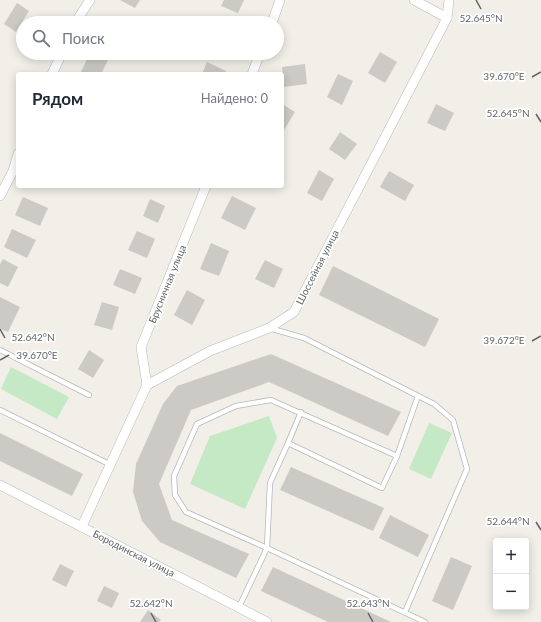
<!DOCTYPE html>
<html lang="ru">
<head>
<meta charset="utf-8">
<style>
  :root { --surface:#fff; --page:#f6f6f7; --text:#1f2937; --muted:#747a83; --line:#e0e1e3 }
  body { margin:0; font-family:Lato,sans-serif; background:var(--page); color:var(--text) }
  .controls { position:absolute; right:12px; bottom:12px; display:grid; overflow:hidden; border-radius:4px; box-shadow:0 2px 10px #0003 }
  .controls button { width:36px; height:36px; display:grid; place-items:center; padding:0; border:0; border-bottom:1px solid var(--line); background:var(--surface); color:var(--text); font:20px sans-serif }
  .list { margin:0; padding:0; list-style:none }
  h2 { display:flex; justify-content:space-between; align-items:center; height:52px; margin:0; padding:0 16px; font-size:17px }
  h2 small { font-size:13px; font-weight:400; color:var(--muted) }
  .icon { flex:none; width:22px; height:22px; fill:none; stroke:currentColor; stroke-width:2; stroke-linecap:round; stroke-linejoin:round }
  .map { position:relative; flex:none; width:541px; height:622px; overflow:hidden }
  .search { position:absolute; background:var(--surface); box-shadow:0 2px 10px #0003; left:16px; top:16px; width:268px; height:44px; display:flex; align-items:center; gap:10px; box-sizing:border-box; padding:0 14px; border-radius:22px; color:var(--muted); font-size:15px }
  .panel { position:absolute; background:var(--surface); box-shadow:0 2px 10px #0003; left:16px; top:72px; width:268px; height:116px; border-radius:4px }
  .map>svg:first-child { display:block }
  .green { fill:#c5e8c5 }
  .building { fill:#cccac5 }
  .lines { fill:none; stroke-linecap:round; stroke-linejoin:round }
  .lane-casing { stroke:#b5b8bc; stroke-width:6 }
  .street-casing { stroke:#b5b8bc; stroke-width:10 }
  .lane { stroke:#fff; stroke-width:4.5 }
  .street { stroke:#fff; stroke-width:9 }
  .ticks { fill:none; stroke:#5f6368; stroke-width:1.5 }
  .labels { text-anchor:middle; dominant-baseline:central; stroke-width:3.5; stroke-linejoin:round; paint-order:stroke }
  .street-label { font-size:10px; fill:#5f6368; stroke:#fff }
  .ticks-label { font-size:10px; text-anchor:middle; fill:#5f6368; stroke:#fff; stroke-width:3.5; stroke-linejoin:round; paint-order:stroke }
</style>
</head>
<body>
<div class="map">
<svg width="541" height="622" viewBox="0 0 541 622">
  <rect width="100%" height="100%" fill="#f1efe8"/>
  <!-- green -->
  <g class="green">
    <polygon points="11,367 69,397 57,419 1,389"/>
    <polygon points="269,416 277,438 245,509 190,484 210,436"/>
    <polygon points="429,423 452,433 431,479 409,469"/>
  </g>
  <!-- building -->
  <g class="building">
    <polygon points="120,0 140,0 135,8"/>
    <polygon points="224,0 244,0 238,13 221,6"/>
    <polygon points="17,3 29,11 16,32 4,24"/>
    <polygon points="98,17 111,23 95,23"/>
    <polygon points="380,52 397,62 385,83 368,73"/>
    <polygon points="90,53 108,60 101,74 80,74"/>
    <polygon points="207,62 226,71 224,74 202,74"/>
    <polygon points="305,64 307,84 284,87 282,67"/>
    <polygon points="338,74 353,81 342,105 327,97"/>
    <polygon points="282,104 295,112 284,130 282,129"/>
    <polygon points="436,104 454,113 445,131 427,123"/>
    <polygon points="340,132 357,144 345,160 329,149"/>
    <polygon points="319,170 334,179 322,201 307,193"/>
    <polygon points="389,171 414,185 405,201 380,187"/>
    <polygon points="232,196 256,208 245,230 221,218"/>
    <polygon points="23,197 48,208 40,226 15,215"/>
    <polygon points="150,199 165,206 158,223 143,216"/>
    <polygon points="12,229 36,240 27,258 4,247"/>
    <polygon points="137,231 155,239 147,258 128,250"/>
    <polygon points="211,243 229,251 219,276 200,269"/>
    <polygon points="3,259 18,267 8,287 0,283 0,264"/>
    <polygon points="265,260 283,269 274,288 255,279"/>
    <polygon points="333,266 439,319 425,347 319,295"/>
    <polygon points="120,269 142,278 135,294 113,285"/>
    <polygon points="187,290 205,300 192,325 174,315"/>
    <polygon points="0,297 20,307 8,332 0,329"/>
    <polygon points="102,302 119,307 112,330 94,325"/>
    <polygon points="89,350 104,360 93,378 78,369"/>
    <polygon points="271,354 401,412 388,436 269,382 191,410 159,484 172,520 249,554 236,578 160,542 142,521 133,492 136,464 163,404 177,386"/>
    <polygon points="0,433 83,474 72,496 0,461"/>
    <polygon points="291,467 384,508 373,531 280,490"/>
    <polygon points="390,515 429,535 418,557 379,538"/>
    <polygon points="451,557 472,566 453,610 432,601"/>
    <polygon points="60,564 74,571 66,587 52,580"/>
    <polygon points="273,567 391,622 328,622 261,591"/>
    <polygon points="104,586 119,593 112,608 97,601"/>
    <polygon points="148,610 161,620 159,622 140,622"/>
  </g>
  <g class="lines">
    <defs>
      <g id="lane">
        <polyline points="269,328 304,338 434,404 453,420 467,469 405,612"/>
        <polyline points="0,350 89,395"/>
        <polyline points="0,410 111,465"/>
        <polyline points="288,443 301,412"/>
        <polyline points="397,456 271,400 236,406 197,424 174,476 175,495 186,512 267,548 425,622"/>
        <polyline points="239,607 267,548 270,483 288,443 382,488 397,456 418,396"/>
      </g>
      <g id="street">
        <polyline points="414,0 447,18"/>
        <polyline points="75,23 90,0"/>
        <polyline points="272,23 280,0"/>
        <polyline points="52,74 62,53"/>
        <polyline points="252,74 260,53"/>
        <polyline points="0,196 13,171 18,154"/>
        <polyline points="147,385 141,347 206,186"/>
        <polyline points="0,485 267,622"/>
        <polyline points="82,526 147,385 210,351 269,328 294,312 447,18 449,0"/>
      </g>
    </defs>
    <!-- lane casing -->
    <use href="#lane" class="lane-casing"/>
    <!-- street casing -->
    <use href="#street" class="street-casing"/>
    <!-- lane -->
    <use href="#lane" class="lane"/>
    <!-- street -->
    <use href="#street" class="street"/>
  </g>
  <!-- ticks -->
  <path class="ticks" d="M476 0 481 9M532 77 541 72M536 114 541 122M0 329 5 338M532 341 541 336M0 360 9 355M536 522 541 530M151 613 156 622M368 613 373 622"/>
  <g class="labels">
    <!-- street labels -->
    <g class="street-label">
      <text transform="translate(317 267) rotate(-63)">Шоссейная улица</text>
      <text transform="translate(167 284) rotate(-68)">Брусничная улица</text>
      <text transform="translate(134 553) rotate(27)">Бородинская улица</text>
    </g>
  </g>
  <g class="ticks-label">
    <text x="481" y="22">52.645°N</text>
    <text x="504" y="80">39.670°E</text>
    <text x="508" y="117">52.645°N</text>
    <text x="33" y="341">52.642°N</text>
    <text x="504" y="344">39.672°E</text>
    <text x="37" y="359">39.670°E</text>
    <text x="508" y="525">52.644°N</text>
    <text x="151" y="607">52.642°N</text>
    <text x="368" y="607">52.643°N</text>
  </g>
</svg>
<div class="controls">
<button>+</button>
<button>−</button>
</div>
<div class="search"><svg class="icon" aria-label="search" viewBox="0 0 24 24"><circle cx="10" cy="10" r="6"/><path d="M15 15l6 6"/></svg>Поиск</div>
<section class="panel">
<h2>Рядом<small>Найдено: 0</small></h2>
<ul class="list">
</ul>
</section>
</div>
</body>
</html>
